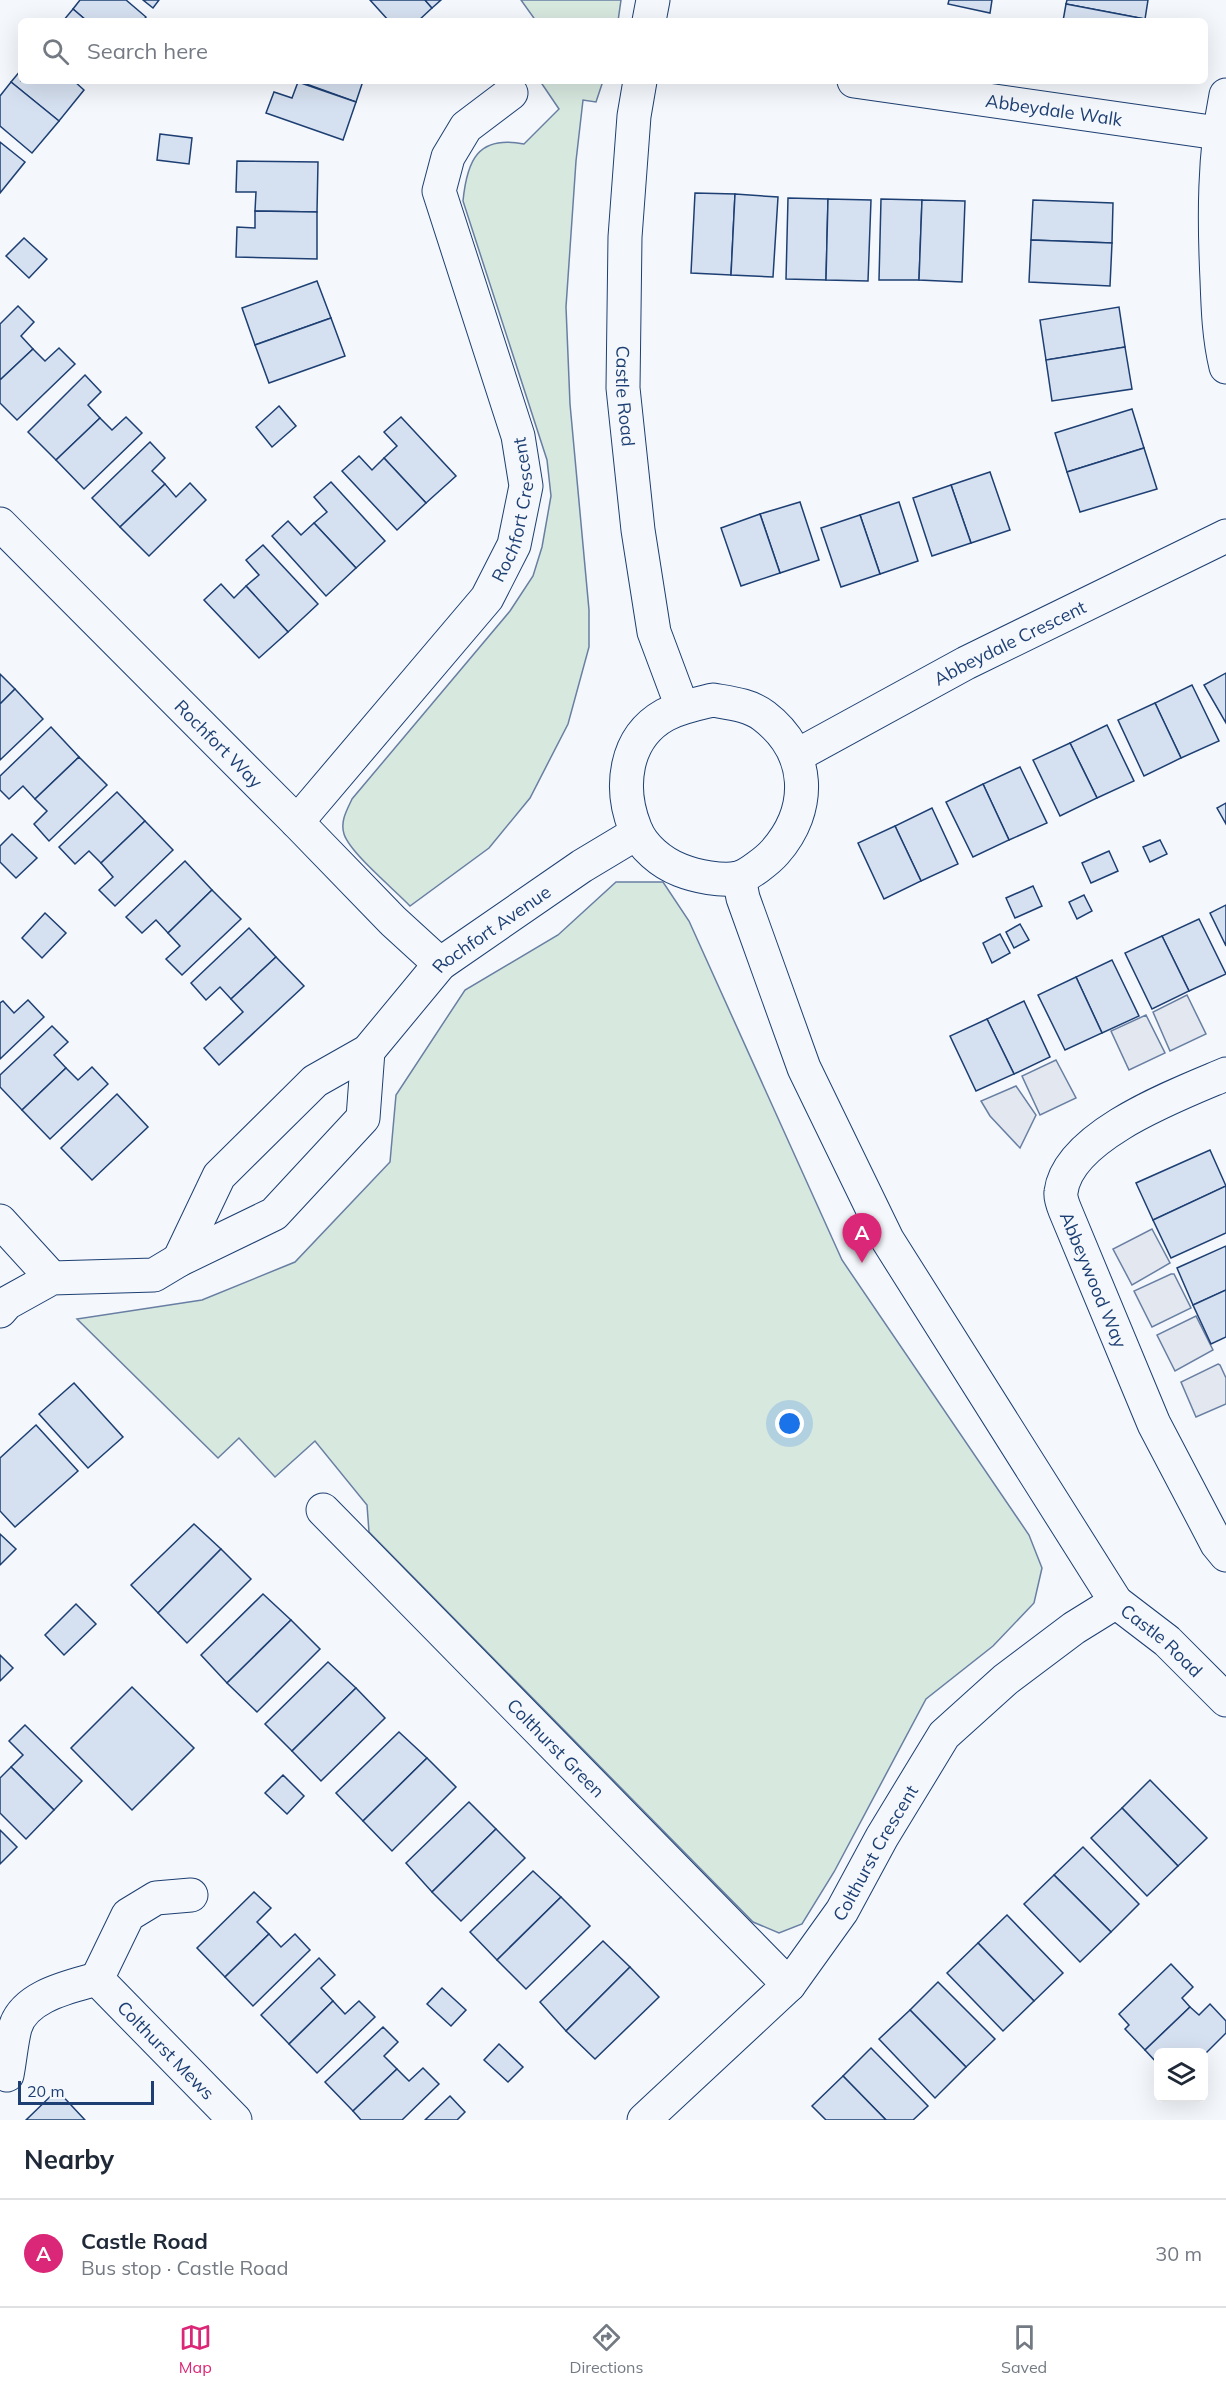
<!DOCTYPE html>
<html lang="en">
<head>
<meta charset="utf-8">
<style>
  :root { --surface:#fff; --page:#f2f2f3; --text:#1f2937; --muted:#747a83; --line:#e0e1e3; --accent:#db2777 }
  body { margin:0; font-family:Mulish,sans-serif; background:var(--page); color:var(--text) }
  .controls { position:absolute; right:18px; bottom:18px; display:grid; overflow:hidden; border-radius:9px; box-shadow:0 6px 24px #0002 }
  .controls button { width:54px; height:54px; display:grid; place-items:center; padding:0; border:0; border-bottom:2px solid var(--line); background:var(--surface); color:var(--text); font:30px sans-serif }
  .scale { position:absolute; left:18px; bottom:15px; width:136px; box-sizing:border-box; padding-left:6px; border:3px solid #1d3f73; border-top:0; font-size:16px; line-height:21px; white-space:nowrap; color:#1d3f73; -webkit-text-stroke:4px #f4f7fb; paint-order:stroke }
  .you { position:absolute; left:790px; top:1424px; width:21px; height:21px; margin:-15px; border:4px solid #fff; border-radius:50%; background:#1a73e8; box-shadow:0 0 0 9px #1a73e833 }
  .badge { display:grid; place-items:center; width:39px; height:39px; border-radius:50%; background:var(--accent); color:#fff; font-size:20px; font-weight:700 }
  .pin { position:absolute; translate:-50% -50px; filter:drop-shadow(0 2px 3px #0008) }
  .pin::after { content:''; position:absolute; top:32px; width:21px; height:18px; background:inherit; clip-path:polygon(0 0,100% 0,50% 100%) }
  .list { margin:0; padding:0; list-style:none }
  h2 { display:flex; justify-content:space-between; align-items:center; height:78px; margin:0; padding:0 24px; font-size:26px }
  h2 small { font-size:20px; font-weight:400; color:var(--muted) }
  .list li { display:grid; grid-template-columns:39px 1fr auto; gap:18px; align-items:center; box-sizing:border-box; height:108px; padding:0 24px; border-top:2px solid var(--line) }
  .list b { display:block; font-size:22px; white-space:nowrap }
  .list p { margin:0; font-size:20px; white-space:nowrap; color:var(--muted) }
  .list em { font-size:20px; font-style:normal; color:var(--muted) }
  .icon { flex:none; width:33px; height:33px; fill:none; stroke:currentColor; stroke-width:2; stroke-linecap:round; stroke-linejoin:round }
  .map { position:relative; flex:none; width:1226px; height:2120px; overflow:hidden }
  .search { position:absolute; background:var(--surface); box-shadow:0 6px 24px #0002; left:18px; right:18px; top:18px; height:66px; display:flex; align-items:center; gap:15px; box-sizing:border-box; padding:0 21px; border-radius:9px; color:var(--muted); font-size:22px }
  .sheet { height:186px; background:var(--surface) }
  nav { display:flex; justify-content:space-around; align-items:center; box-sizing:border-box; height:84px; border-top:2px solid var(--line); background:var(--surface); font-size:16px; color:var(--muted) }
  nav a { display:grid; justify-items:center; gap:3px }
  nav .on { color:var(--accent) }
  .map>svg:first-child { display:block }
  .green { fill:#d7e8df; stroke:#687fa3; stroke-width:1.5 }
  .parking { fill:#e3e8f0; stroke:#687fa3; stroke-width:1.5 }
  .building { fill:#d5e0f0; stroke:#1d3f73; stroke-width:1.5 }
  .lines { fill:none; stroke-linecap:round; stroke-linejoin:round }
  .street-casing { stroke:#1d3f73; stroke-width:35 }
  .secondary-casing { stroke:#1d3f73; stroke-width:35 }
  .street { stroke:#f4f7fb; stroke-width:33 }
  .secondary { stroke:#f4f7fb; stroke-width:33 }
  .labels { text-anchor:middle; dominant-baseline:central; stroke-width:4.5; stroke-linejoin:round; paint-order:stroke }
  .street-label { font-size:18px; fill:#1d3f73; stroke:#f4f7fb }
</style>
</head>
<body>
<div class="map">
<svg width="1226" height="2120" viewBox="0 0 1226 2120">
  <rect width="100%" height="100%" fill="#f4f7fb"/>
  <!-- green -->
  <g class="green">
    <polygon points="521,0 621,0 618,21 536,21"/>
    <path d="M540 81H603L596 102 583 100 576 161 566 307 570 404 589 610V647L568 724 530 798 489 848 410 906C395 890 350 853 344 834 340 821 347 810 352 799L510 611 533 576 542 547 551 496 547 460 463 201C467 160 478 135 524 144L559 109Z"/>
    <polygon points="616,882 663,882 689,921 842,1260 1029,1535 1042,1568 1034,1603 993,1646 926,1699 834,1872 802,1924 779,1933 753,1922 369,1532 367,1505 315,1441 275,1477 239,1438 218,1458 77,1319 202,1300 295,1262 390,1162 396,1095 465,990 558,935"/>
  </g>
  <!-- parking -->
  <g class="parking">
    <polygon points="1187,995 1206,1034 1170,1051 1153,1012"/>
    <polygon points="1146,1015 1165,1053 1129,1070 1111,1031"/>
    <polygon points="1056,1060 1076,1098 1040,1115 1022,1076"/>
    <polygon points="1016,1086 1036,1115 1020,1148 990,1116 981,1101"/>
    <polygon points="1152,1229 1170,1263 1132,1285 1113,1249"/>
    <polygon points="1171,1274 1174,1274 1191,1308 1152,1327 1134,1291"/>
    <polygon points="1196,1316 1213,1350 1175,1371 1157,1335"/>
    <polygon points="1218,1364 1220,1365 1226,1378 1226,1404 1196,1417 1181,1382"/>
  </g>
  <!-- building -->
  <g class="building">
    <polygon points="80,0 126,0 146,17 143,21 87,21 73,9"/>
    <polygon points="143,0 159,0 153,8"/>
    <polygon points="370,0 425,0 432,8 418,21 389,21"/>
    <polygon points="425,0 441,0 432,8"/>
    <polygon points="949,0 992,0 990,13 948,4"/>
    <polygon points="1067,0 1148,0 1145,19 1066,4"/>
    <polygon points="1066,4 1145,19 1144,21 1063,21"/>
    <polygon points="73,9 87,21 63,21"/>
    <polygon points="21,70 21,81 74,81 84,90 59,121 11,82"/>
    <polygon points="298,81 363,81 356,102"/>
    <polygon points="11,82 59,121 32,153 0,126 0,96"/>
    <polygon points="298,82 356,102 343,140 266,113 274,92 292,98"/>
    <polygon points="160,134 192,138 189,164 157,160"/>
    <polygon points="0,142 25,162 0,193"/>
    <polygon points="237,161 318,162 317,212 255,211 256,192 236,192"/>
    <polygon points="695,193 735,194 731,275 691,273"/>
    <polygon points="735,194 778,197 773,277 731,275"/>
    <polygon points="788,198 828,199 826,280 786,279"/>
    <polygon points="828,199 871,200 868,281 826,280"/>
    <polygon points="881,199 922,200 919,280 879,280"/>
    <polygon points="922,200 965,201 962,282 919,280"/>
    <polygon points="1033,200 1113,203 1112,243 1031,240"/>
    <polygon points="255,211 317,212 317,259 236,257 237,227 255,228"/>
    <polygon points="24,238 47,259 29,278 6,256"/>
    <polygon points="1031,240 1112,243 1110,286 1029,282"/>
    <polygon points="317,281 331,318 255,345 242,308"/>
    <polygon points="18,306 34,322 21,336 33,349 0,380 0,324"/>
    <polygon points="1119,307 1125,347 1046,360 1040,320"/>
    <polygon points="331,318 345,356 269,383 255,345"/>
    <polygon points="1125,347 1132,389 1052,401 1046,360"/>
    <polygon points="59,348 75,364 17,420 0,403 0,380 33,349 45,361"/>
    <polygon points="85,375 101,392 88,405 100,418 56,460 28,432"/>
    <polygon points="279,406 296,426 272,447 256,427"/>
    <polygon points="1132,409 1144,448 1067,472 1055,433"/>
    <polygon points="126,417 142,433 84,489 56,460 100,418 112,430"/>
    <polygon points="401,417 456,476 426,503 384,458 397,446 384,432"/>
    <polygon points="150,442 165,458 152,471 165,484 120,527 92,498"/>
    <polygon points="1144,448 1157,489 1080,512 1067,472"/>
    <polygon points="359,456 372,470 384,458 426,503 397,530 342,471"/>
    <polygon points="990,472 1010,530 971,543 951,485"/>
    <polygon points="331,482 385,541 356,568 314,523 327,512 314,497"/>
    <polygon points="190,483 206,500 149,556 120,527 165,484 176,497"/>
    <polygon points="951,485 971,543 932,556 913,498"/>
    <polygon points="800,502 819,560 780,573 760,514"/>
    <polygon points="899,502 918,561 880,574 860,515"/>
    <polygon points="760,514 780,573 741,586 721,528"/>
    <polygon points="860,515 880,574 841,587 821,528"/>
    <polygon points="288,521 301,535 314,523 356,568 326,596 272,536"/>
    <polygon points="263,545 318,604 288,632 246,586 259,575 246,560"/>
    <polygon points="221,584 234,598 246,586 288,632 259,658 204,600"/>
    <polygon points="1226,673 1226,723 1204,685"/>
    <polygon points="0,674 15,689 0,704"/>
    <polygon points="1192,685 1219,741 1181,758 1155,703"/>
    <polygon points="15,689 43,719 0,760 0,704"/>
    <polygon points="1155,703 1181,758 1144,776 1118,720"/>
    <polygon points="1107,725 1134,781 1097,798 1070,743"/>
    <polygon points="51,727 79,757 35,799 23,786 9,799 0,790 0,776"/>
    <polygon points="1070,743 1097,798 1060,816 1033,760"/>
    <polygon points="79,757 107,785 49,841 34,824 47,811 35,799"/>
    <polygon points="1020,767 1047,823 1009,840 983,784"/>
    <polygon points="983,784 1009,840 973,857 946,802"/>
    <polygon points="117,792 145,821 101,863 89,851 75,864 59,847"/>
    <polygon points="1226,803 1226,824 1217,808"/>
    <polygon points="932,808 958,864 921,881 895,826"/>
    <polygon points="145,821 173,850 115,906 99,890 113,877 101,863"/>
    <polygon points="895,826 921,881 884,899 858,843"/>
    <polygon points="12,834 37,858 16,878 0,862 0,846"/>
    <polygon points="1160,840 1167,854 1150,862 1143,847"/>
    <polygon points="1109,851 1118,871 1091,883 1082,863"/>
    <polygon points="185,861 212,890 168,933 156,920 142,933 126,917"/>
    <polygon points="1033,886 1042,906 1015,918 1006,898"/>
    <polygon points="212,890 241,919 182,975 166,959 180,946 168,933"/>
    <polygon points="1084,895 1092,911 1077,919 1069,902"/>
    <polygon points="1226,905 1226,946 1210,913"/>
    <polygon points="45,913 66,933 42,958 22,938"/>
    <polygon points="1199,919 1226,974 1189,991 1162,936"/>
    <polygon points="1020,924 1029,940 1014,948 1006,932"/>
    <polygon points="249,928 276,957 231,999 220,987 206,1000 191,983"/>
    <polygon points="1000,934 1010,953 992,963 983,943"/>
    <polygon points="1162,936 1189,991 1152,1009 1125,953"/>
    <polygon points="276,957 304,986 219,1065 204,1048 243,1012 231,999"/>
    <polygon points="1112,960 1139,1016 1102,1033 1076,977"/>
    <polygon points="1076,977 1102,1033 1065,1050 1038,995"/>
    <polygon points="28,1000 44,1017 0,1059 0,1003 3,1001 14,1013"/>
    <polygon points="1024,1001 1050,1057 1014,1074 987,1019"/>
    <polygon points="987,1019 1014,1074 976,1091 950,1036"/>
    <polygon points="52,1026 68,1042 54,1055 66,1068 22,1110 0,1087 0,1075"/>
    <polygon points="92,1067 108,1084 50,1139 22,1110 66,1068 78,1080"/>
    <polygon points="117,1094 148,1127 92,1180 61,1148"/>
    <polygon points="1210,1150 1226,1186 1153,1220 1136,1183"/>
    <polygon points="1226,1186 1226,1233 1171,1258 1153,1220"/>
    <polygon points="1226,1246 1226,1290 1193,1305 1177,1268"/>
    <polygon points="1226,1290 1226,1337 1211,1344 1193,1305"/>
    <polygon points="74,1383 123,1437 88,1468 39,1414"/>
    <polygon points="36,1425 78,1471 15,1527 0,1511 0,1458"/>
    <polygon points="194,1524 221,1549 158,1613 131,1585"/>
    <polygon points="0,1534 16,1549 0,1565"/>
    <polygon points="221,1549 251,1579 187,1643 158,1613"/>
    <polygon points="263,1594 291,1620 227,1683 201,1655"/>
    <polygon points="76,1604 96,1624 64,1655 45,1635"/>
    <polygon points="291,1620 320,1649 257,1712 227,1683"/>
    <polygon points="0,1655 13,1668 0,1681"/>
    <polygon points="328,1662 356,1688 292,1751 265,1724"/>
    <polygon points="132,1687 194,1748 132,1810 71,1748"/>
    <polygon points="356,1688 385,1718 321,1781 292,1751"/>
    <polygon points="25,1725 82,1781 54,1810 11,1767 23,1755 9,1741"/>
    <polygon points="399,1732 427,1758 363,1821 336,1793"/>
    <polygon points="427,1758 456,1787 392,1851 363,1821"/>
    <polygon points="11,1767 54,1810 26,1839 0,1813 0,1778"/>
    <polygon points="283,1775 304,1796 287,1814 265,1793"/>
    <polygon points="1150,1780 1207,1838 1178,1866 1122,1808"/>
    <polygon points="469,1802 496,1829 432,1892 406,1863"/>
    <polygon points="1122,1808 1178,1866 1147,1896 1091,1838"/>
    <polygon points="496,1829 525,1858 461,1921 432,1892"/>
    <polygon points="0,1830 17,1847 0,1864"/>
    <polygon points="1083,1847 1139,1904 1111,1932 1054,1875"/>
    <polygon points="533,1871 561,1897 497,1960 470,1932"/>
    <polygon points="1054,1875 1111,1932 1080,1962 1024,1904"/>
    <polygon points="254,1892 271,1908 257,1922 269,1934 225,1977 197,1948"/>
    <polygon points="561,1897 590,1926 526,1989 497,1960"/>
    <polygon points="1007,1915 1063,1973 1034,2001 978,1943"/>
    <polygon points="269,1934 281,1947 295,1934 310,1950 253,2006 225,1977"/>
    <polygon points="603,1941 630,1967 566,2031 540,2002"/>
    <polygon points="978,1943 1034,2001 1003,2031 947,1973"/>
    <polygon points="319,1958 335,1975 321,1988 333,2001 289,2044 261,2015"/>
    <polygon points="1171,1964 1193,1987 1182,1998 1190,2007 1145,2050 1125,2029 1129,2025 1119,2014"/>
    <polygon points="630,1967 659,1997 595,2059 566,2031"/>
    <polygon points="938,1982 995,2039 966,2067 910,2010"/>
    <polygon points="442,1988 466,2010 451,2026 427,2004"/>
    <polygon points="333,2001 345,2014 359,2001 375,2017 317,2073 289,2044"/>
    <polygon points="1210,2004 1226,2021 1226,2033 1204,2055 1204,2052 1158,2052 1158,2064 1145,2050 1190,2007 1199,2015"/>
    <polygon points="910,2010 966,2067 935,2098 879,2039"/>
    <polygon points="383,2027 398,2042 384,2056 397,2069 353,2111 325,2082"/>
    <polygon points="499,2044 523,2067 508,2082 484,2060"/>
    <polygon points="871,2048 928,2106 913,2120 886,2120 843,2076"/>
    <polygon points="423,2068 439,2084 402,2120 361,2120 353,2111 397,2069 409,2081"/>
    <polygon points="843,2076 886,2120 826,2120 812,2106"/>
    <polygon points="57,2090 85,2120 26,2120"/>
    <polygon points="450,2096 465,2112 457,2120 425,2120"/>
  </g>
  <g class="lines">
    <defs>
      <g id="street">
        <path id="s1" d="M854 81 1218 133"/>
        <path d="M1226 95C1214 155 1214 218 1217 280 1218 309 1219 338 1226 367"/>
        <path id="s2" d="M0 524 297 822 393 921 440 964"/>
        <path id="s3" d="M796 756 966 663 1226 536"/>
        <path id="s4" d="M297 822 487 598 514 545 526 486 518 436 439 191 448 157 466 127 511 93"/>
        <path id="s5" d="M1226 1074C1179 1094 1068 1135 1061 1192 1060 1197 1063 1205 1065 1210L1154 1424 1217 1544 1226 1555"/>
        <polyline points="0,1221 52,1278"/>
        <path id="s6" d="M179 1260 219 1176 315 1081 368 1051 440 964 582 866 637 833"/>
        <polyline points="0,1311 7,1303 52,1278 154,1275 179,1260 274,1214 363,1118 368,1051"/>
        <path id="s7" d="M323 1510 789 1985"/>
        <path id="s8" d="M191 1895 156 1898 128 1915 97 1979 235 2120"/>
        <path d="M7 2075C10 2060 11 2044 15 2028 24 1996 69 1987 97 1979"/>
        <path id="s9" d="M644 2120 789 1985 842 1911 882 1837 944 1735 1005 1680 1074 1628 1116 1602"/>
      </g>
      <g id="secondary">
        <polyline points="649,21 653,0"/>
        <path id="s10" d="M640 81 634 116 625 237 623 388 638 530 654 632 682 707"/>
        <path d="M713 700C730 703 750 705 764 716 811 752 813 809 775 852 769 859 748 876 738 878 723 882 695 876 680 870 662 863 642 847 635 828 619 788 624 738 665 715 680 707 696 704 713 700Z"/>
        <path id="s11" d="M739 878 743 898 804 1068 887 1239 1116 1602 1167 1641 1226 1700"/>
      </g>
    </defs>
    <!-- street casing -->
    <use href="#street" class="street-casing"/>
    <!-- secondary casing -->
    <use href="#secondary" class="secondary-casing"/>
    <!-- street -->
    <use href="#street" class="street"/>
    <!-- secondary -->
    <use href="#secondary" class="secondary"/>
  </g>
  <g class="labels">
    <!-- street labels -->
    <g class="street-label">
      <text stroke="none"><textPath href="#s1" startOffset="202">Abbeydale Walk</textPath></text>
      <text stroke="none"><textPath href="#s10" startOffset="316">Castle Road</textPath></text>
      <text stroke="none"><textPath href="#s4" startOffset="388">Rochfort Crescent</textPath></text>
      <text stroke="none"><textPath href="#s3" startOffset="242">Abbeydale Crescent</textPath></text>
      <text stroke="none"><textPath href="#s2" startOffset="310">Rochfort Way</textPath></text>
      <text stroke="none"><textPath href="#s6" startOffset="464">Rochfort Avenue</textPath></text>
      <text stroke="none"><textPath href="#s5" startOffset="304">Abbeywood Way</textPath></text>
      <text stroke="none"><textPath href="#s11" startOffset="880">Castle Road</textPath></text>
      <text stroke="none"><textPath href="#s7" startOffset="333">Colthurst Green</textPath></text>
      <text stroke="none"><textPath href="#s9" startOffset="356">Colthurst Crescent</textPath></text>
      <text stroke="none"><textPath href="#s8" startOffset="238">Colthurst Mews</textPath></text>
    </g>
  </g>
</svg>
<div class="controls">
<button><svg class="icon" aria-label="layers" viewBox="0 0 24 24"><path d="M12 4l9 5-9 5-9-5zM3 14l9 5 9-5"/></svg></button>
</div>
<div class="scale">20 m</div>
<div class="you"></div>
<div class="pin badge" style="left:862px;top:1263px">A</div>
<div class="search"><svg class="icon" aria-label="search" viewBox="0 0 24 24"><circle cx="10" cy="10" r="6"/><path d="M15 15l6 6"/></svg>Search here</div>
</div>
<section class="sheet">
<h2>Nearby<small></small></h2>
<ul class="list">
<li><span class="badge">A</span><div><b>Castle Road</b><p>Bus stop · Castle Road</p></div><em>30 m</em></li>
</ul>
</section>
<nav>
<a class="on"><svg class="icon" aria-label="map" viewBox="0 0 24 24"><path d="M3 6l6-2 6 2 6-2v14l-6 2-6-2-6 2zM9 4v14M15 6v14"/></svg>Map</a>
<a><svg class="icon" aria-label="directions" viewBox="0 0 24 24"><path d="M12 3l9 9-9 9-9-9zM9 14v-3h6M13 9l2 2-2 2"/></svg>Directions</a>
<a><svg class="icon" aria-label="saved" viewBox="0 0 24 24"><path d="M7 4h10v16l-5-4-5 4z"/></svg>Saved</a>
</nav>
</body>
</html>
